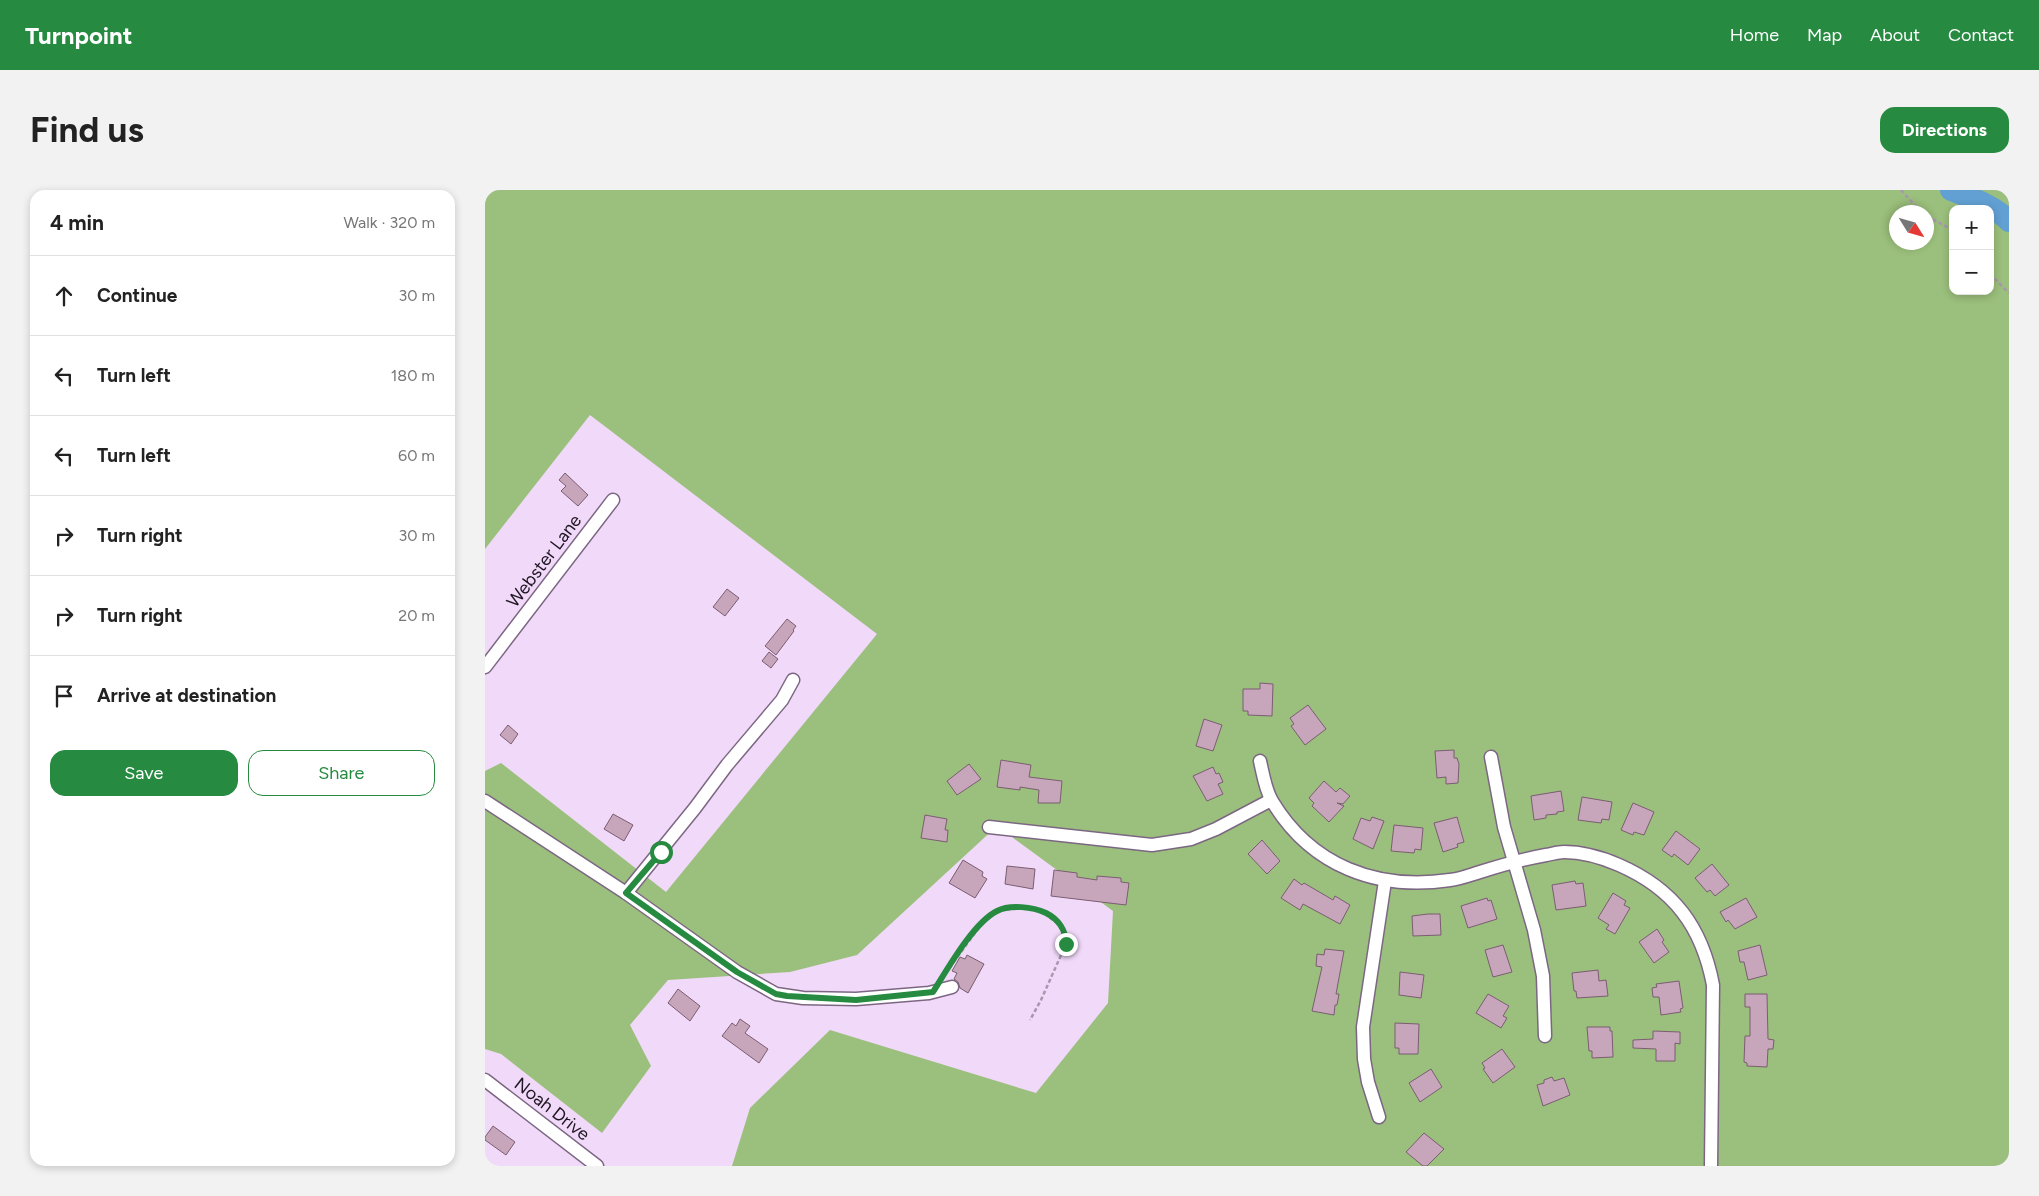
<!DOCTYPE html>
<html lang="en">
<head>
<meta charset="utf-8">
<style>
  :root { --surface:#fff; --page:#f2f2f2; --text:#222; --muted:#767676; --line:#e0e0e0; --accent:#268b40 }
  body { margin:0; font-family:Figtree,sans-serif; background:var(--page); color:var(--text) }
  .controls { position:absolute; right:15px; top:15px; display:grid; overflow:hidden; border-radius:10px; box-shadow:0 2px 8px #0003 }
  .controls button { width:45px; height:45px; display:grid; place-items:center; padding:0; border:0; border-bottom:1px solid var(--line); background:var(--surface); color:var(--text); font:25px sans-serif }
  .compass { position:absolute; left:1404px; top:15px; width:45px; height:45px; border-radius:50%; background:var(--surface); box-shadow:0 2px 8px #0003; rotate:127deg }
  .stop { position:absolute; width:15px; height:15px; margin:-11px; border:4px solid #268b40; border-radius:50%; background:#fff }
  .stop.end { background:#268b40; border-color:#fff; box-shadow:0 1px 5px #0008 }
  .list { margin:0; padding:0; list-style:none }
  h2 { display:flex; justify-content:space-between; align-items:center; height:65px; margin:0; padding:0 20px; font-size:21px }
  h2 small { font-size:16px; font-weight:400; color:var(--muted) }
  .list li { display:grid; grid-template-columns:32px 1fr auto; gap:15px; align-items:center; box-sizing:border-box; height:80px; padding:0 20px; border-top:1px solid var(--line) }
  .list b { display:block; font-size:19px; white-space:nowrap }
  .list em { font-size:16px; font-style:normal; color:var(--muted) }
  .actions { display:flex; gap:10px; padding:15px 20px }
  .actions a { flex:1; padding:11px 0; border:1px solid var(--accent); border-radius:15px; text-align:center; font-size:18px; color:var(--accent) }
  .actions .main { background:var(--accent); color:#fff }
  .icon { flex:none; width:28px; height:28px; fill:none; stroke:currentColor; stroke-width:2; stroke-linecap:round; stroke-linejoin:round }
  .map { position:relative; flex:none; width:1524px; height:976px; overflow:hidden; border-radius:15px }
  header { display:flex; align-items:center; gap:30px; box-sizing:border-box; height:70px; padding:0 25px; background:var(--accent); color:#fff }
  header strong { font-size:24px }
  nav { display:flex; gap:28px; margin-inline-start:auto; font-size:18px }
  .intro { display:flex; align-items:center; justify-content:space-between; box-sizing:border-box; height:120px; padding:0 30px }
  h1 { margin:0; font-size:35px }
  .button { padding:12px 22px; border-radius:15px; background:var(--accent); color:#fff; font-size:18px; font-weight:700 }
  main { display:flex; gap:30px; padding:0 30px }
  aside { flex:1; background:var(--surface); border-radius:15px; box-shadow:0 2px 8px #0003 }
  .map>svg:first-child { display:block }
  .forest { fill:#9bbf7c; fill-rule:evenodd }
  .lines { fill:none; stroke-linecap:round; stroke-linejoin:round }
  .river { stroke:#629fd2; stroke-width:22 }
  .building { fill:#c7a6bc; stroke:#7b5d71 }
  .minor-casing { stroke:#7c6783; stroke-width:15 }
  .path { stroke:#a996af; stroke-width:2.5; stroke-dasharray:4 2.5; stroke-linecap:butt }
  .minor { stroke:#fff; stroke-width:12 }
  .route { stroke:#268b40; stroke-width:6 }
  .labels { text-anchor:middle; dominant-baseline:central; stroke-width:4.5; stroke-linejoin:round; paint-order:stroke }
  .street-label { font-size:18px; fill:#1f1622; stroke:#f1d9f9 }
</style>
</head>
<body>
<header>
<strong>Turnpoint</strong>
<nav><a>Home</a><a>Map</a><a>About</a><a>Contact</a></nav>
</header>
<div class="intro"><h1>Find us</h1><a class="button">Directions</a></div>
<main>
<aside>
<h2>4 min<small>Walk · 320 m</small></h2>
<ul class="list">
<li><svg class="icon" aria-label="ahead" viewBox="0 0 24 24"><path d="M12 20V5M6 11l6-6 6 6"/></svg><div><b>Continue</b></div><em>30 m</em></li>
<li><svg class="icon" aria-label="left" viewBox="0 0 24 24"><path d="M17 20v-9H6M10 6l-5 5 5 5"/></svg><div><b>Turn left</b></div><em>180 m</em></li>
<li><svg class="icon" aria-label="left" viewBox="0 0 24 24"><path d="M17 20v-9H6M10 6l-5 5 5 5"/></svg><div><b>Turn left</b></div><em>60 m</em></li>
<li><svg class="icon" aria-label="right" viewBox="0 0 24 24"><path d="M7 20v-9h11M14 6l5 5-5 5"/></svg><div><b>Turn right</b></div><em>30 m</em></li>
<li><svg class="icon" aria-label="right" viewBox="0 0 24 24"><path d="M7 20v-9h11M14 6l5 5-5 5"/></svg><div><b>Turn right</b></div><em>20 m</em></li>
<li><svg class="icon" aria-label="arrive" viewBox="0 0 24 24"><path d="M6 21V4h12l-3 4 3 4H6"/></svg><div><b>Arrive at destination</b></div></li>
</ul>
<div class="actions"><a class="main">Save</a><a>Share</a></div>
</aside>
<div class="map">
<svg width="1524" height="976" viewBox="0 0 1524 976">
  <rect width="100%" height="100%" fill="#f1d9f9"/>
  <!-- forest -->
  <path class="forest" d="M0 0H1524V976H247L265 918 345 840 551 903 623 813 628 721 512 636 372 765 305 782 183 790 145 835 166 876 117 943 16 864 0 859V581L16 573 181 702 392 444 105 225 0 359ZM1468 19H1505V101H1468ZM1412 22H1442V52H1412Z"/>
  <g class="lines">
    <!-- river -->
    <path class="river" d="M1466 0C1487 8 1508 15 1524 31"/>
  </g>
  <!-- building -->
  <g class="building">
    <polygon points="80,283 103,305 93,316 76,301 81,296 74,290"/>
    <polygon points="242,399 254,408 240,426 228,417"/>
    <polygon points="302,429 311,436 308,440 309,441 291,465 280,456"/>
    <polygon points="284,462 293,469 286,478 277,471"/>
    <polygon points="775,493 788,494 787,526 763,525 763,521 758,521 758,499 775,499"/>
    <polygon points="823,515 841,539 820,555 806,536 809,534 805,528"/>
    <polygon points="719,529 737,535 728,561 711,556"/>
    <polygon points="23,535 33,544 26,554 15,545"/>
    <polygon points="969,560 969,568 972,568 974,574 973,593 961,594 961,587 952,588 950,561"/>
    <polygon points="516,570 546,575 544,587 577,591 575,613 553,613 554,600 535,597 535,600 512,597"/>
    <polygon points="484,574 496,589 472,605 462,591"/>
    <polygon points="728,577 731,584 734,583 738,592 733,594 738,604 722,611 708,586"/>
    <polygon points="839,591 851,602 855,598 865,606 858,614 852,613 859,616 844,632 827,616 829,613 824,608"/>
    <polygon points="1076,601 1079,621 1072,622 1072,624 1061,625 1061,628 1049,630 1046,606"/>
    <polygon points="1097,607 1127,612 1124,630 1117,629 1116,633 1093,630"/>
    <polygon points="1148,613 1169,622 1159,645 1149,642 1148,645 1136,640"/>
    <polygon points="128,624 148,635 139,651 119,639"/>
    <polygon points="440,625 462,629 460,640 463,640 462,652 436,648"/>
    <polygon points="887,627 899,631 888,659 868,649 876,628 885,631"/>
    <polygon points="972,627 979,652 972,654 973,657 958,662 949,633"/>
    <polygon points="909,635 938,638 936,660 930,659 929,663 906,661"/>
    <polygon points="1191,641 1215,659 1203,675 1189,664 1187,667 1177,660"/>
    <polygon points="777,650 795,671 782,684 763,664"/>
    <polygon points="478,670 498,682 497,686 502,689 490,708 464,693"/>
    <polygon points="1227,674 1244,695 1230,706 1225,700 1222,702 1210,688"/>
    <polygon points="522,676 550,679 548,699 520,694"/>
    <polygon points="569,680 592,683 592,687 612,690 612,686 636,688 636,692 644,693 641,715 566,706"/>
    <polygon points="809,689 817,695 819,693 848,710 850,706 865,715 855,734 818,714 815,720 796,708"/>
    <polygon points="1090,691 1091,694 1098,693 1101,716 1071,720 1067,695"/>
    <polygon points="1128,703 1141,711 1139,715 1145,718 1130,744 1121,739 1124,735 1113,728"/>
    <polygon points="1002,708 1003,711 1006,710 1012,729 983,738 976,716"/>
    <polygon points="1261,708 1272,727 1250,739 1243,730 1241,732 1235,722"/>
    <polygon points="943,724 955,724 956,745 928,746 927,726"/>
    <polygon points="1172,739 1179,750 1177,752 1184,762 1169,773 1154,752"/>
    <polygon points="1018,755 1027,782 1008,787 1000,760"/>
    <polygon points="1275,755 1282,785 1263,790 1259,772 1255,772 1253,761"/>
    <polygon points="840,759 859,761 851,804 854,804 852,815 850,815 849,825 827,821 837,777 831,776 832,764 839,765"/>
    <polygon points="482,765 499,774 483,803 475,798 473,792 469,789 472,783 467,781 475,767 480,769"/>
    <polygon points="1113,780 1114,791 1121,790 1123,806 1092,808 1091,801 1089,801 1087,783"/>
    <polygon points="915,782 939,785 936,808 914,805"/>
    <polygon points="1194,791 1198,818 1195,819 1196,822 1176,825 1174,807 1168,807 1167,798 1172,797 1171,794"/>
    <polygon points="193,799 215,816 205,831 183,813"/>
    <polygon points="1003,804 1024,816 1018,826 1022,828 1016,838 991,823"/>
    <polygon points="1260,804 1282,804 1283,849 1289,850 1288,859 1283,859 1282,877 1262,876 1262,873 1259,872 1260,846 1265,846 1265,817 1260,817"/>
    <polygon points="255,829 265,836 260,843 283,859 274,873 237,846 247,833 251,836"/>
    <polygon points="910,833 934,834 933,864 914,864 914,858 910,858"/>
    <polygon points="1102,837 1125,837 1125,841 1127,841 1128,867 1107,868 1107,861 1104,861"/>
    <polygon points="1168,841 1195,842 1195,854 1190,853 1190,871 1171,871 1171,859 1148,858 1148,850 1168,849"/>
    <polygon points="1017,859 1030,877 1008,893 998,879 1000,878 997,873"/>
    <polygon points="946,879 957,897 935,912 924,893"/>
    <polygon points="1067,887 1069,891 1079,888 1085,905 1058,916 1052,895 1059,893 1059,890"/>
    <polygon points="8,936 30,952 21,965 0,950 0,947"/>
    <polygon points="939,943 959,959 942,976 938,976 921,962"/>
  </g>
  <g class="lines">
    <defs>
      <g id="minor">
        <polyline points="0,477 128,310"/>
        <polyline points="1006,567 1019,637 1049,740 1058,786 1060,846"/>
        <path d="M775 571C778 584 780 599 787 611 826 676 892 701 965 690 975 689 985 685 995 682 1017 675 1038 669 1061 665 1067 664 1073 662 1079 662 1098 662 1118 668 1134 675 1189 699 1217 737 1228 795L1226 976"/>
        <polyline points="0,611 141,703 252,782 291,804 318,808 371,809 444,803 467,797"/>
        <polyline points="504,637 667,655 706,649 731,639 786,610"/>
        <polyline points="141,703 210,618 242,575 297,510 308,490"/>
        <polyline points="0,890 112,976"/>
        <polyline points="894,927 883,892 879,869 878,837 900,691"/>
      </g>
    </defs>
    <!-- minor casing -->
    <use href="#minor" class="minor-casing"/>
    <!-- path -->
    <g class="path">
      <polyline points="1416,0 1436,22"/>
      <polyline points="1442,26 1462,37 1468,44"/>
      <polyline points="1505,84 1524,103"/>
      <polyline points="457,788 501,728 513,720 543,718 559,723 577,737 581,748 581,754 556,810 545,830"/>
    </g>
    <!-- minor -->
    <use href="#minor" class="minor"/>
  </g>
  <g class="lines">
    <!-- route -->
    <path class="route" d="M176 662 141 703 252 782 291 804 302 806 371 810 448 802C462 780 488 733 512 721 525 714 548 717 561 723 573 729 581 740 581 754"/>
  </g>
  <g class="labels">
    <!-- street labels -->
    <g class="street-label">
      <text transform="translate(59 371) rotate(-53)">Webster Lane</text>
      <text transform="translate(67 919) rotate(38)">Noah Drive</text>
    </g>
  </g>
</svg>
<div class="controls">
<button>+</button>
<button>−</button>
</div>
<svg class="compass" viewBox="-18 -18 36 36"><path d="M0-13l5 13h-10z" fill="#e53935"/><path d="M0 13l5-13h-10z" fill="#767676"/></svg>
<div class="stop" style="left:176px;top:662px"></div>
<div class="stop end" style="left:581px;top:754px"></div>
</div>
</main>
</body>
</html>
